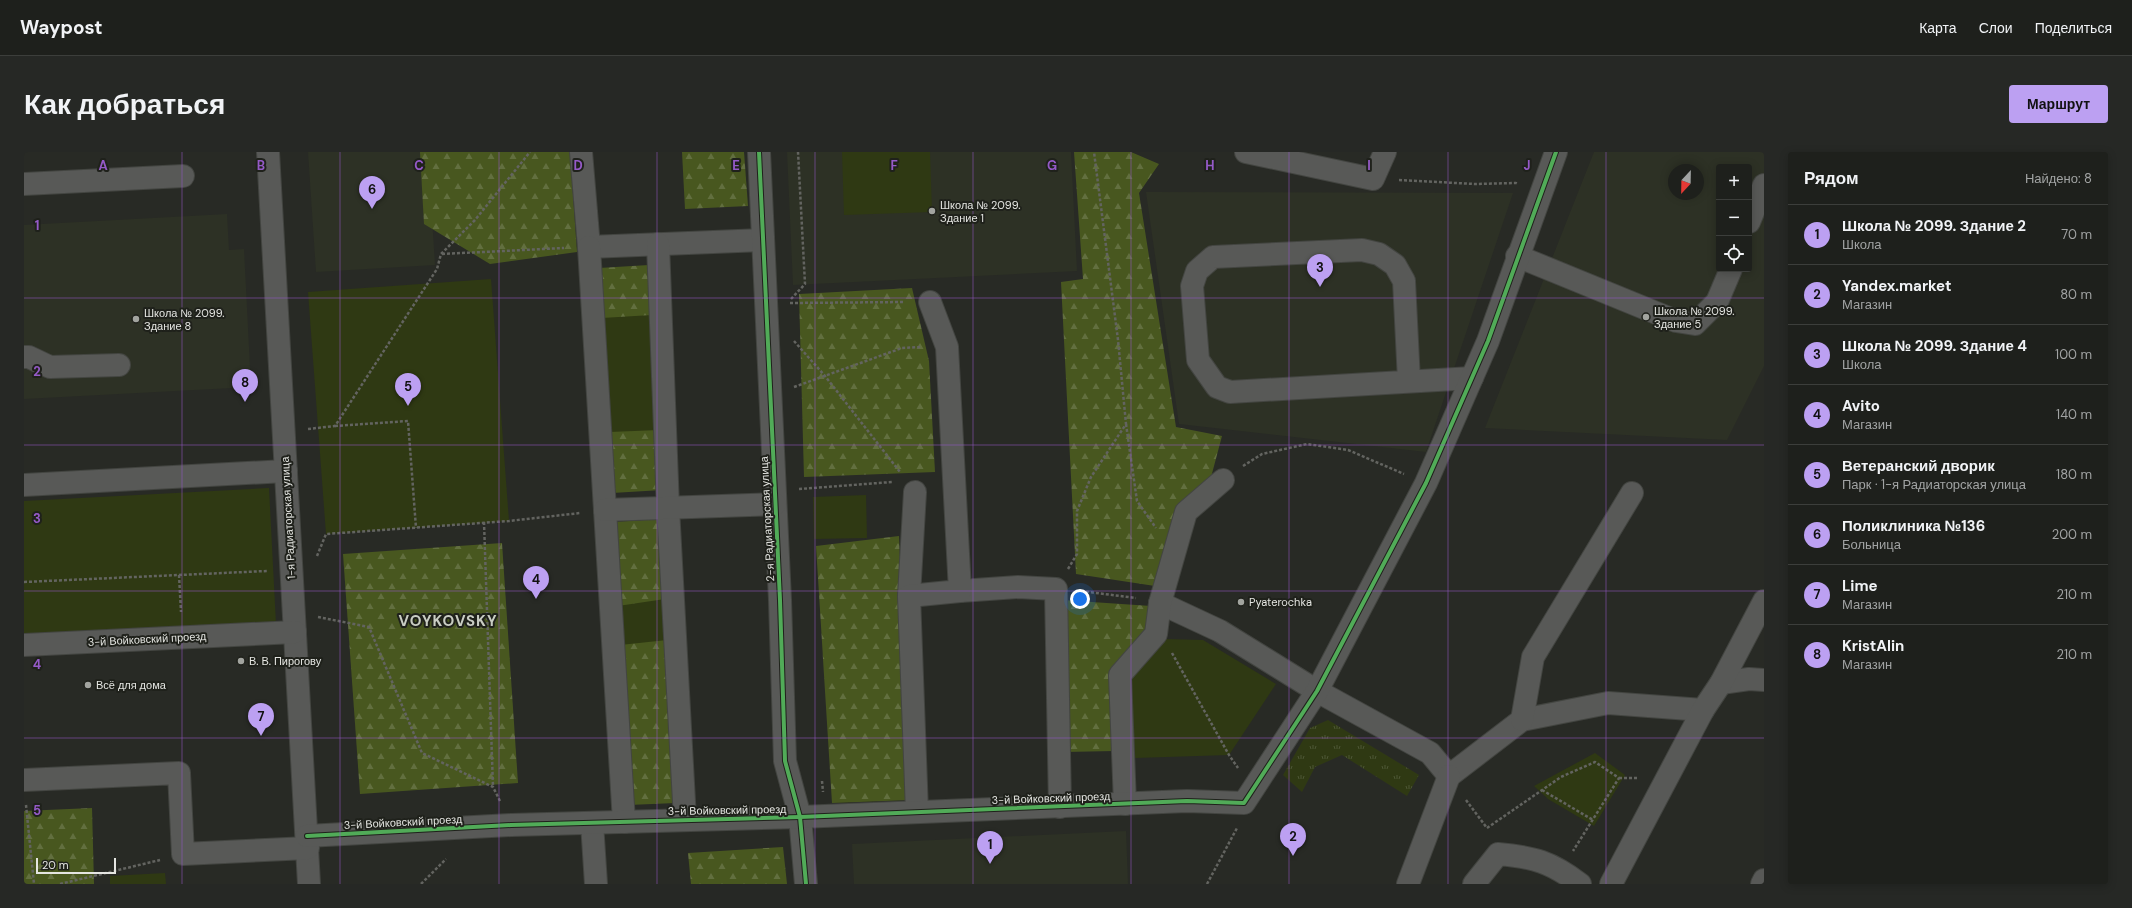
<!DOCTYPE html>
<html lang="ru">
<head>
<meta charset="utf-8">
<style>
  :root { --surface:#1e201c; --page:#262825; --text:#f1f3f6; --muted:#a1a3a3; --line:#3c3e3b; --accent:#bca0f2 }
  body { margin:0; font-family:"DM Sans",sans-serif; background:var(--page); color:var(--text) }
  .controls { position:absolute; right:12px; top:12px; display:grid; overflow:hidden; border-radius:4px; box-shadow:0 2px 10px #0003 }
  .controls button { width:36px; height:36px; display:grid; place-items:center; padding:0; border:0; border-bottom:1px solid var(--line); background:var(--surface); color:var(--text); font:20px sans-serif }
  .compass { position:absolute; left:1644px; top:12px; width:36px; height:36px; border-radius:50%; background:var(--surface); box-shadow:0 2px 10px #0003; rotate:202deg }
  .scale { position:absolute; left:12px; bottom:10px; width:80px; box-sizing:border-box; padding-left:4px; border:2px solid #e4e5e1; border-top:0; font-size:11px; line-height:14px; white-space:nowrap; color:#e4e5e1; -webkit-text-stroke:3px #1f211b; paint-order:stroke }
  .you { position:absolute; left:1056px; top:447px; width:14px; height:14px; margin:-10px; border:3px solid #fff; border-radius:50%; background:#1a73e8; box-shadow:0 0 0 6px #1a73e833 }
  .badge { display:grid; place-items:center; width:26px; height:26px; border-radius:50%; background:var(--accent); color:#111; font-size:13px; font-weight:700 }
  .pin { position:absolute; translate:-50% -33px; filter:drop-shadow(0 1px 2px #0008) }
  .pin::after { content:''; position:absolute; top:21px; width:14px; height:12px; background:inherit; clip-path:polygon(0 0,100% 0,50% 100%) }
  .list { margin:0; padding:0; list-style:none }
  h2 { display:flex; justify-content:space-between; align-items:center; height:52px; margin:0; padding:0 16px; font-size:17px }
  h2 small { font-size:13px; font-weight:400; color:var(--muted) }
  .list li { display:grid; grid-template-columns:26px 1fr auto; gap:12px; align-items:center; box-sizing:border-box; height:60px; padding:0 16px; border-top:1px solid var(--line) }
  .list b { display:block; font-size:15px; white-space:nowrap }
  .list p { margin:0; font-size:13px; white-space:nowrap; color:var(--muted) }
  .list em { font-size:13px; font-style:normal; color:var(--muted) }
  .icon { flex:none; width:22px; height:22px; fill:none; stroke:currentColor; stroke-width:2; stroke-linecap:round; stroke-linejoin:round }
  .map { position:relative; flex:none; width:1740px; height:732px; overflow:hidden; border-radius:4px }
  header { display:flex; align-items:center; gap:24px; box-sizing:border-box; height:56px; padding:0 20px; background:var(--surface); border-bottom:1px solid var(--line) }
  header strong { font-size:19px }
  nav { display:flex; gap:22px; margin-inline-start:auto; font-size:14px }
  .intro { display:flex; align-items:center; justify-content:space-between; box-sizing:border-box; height:96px; padding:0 24px }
  h1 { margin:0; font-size:28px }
  .button { padding:10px 18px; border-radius:4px; background:var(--accent); color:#111; font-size:14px; font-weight:700 }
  main { display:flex; gap:24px; padding:0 24px }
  aside { flex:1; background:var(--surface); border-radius:4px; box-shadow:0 2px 10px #0003 }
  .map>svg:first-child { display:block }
  .built { fill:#2d3125; fill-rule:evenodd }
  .grass { fill:url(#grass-tufts) }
  .forest { fill:url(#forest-firs) }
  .park { fill:#2f3913 }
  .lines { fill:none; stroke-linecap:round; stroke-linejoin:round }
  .minor-casing { stroke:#434541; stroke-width:24 }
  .path { stroke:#636460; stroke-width:2.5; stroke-dasharray:3 2; stroke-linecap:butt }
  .minor { stroke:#585957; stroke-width:22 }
  .cycleway-casing { stroke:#1f211b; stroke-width:6 }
  .cycleway { stroke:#51ab58; stroke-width:4 }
  .grid { fill:none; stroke:#955ac8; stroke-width:1; stroke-opacity:0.55 }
  .poi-dot { fill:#a2a49f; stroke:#1f211b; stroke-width:1.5 }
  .labels { text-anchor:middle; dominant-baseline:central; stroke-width:4; stroke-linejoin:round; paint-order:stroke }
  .poi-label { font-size:11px; fill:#e4e5e1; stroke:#1f211b; text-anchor:start }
  .street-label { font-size:11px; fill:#e4e5e1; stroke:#1f211b }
  .district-label { font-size:15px; font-weight:bold; letter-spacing:1px; fill:#c9cdc3; stroke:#1f211b }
  .grid-label { font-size:13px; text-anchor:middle; font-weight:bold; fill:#955ac8; stroke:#1f211b; stroke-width:4; stroke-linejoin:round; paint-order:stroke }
</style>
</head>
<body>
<header>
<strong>Waypost</strong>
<nav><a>Карта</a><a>Слои</a><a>Поделиться</a></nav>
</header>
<div class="intro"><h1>Как добраться</h1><a class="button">Маршрут</a></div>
<main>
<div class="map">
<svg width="1740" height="732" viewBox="0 0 1740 732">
  <defs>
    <pattern id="grass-tufts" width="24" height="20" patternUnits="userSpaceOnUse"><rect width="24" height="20" fill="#2f3913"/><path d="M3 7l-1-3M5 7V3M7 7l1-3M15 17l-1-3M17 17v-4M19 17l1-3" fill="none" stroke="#4d5635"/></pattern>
    <pattern id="forest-firs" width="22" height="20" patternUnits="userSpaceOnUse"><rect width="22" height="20" fill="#48571f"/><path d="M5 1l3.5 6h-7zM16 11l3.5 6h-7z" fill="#626f3f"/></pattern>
  </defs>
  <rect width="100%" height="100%" fill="#282a25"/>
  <!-- built -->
  <g class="built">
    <polygon points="284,0 404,0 411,113 292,120"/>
    <polygon points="763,0 1047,0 1053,119 769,133"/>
    <path d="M1570 0H1740V214L1703 288 1461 276ZM1695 15H1725V117H1695ZM1650 18H1674V42H1650Z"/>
    <polygon points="1122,40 1489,41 1402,300 1155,272"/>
    <polygon points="203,62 205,98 220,97 227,235 0,247 0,73"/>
    <polygon points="1102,679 1104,732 830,732 828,692"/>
  </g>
  <!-- grass -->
  <polygon class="grass" points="1304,568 1395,623 1383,644 1318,603 1291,615 1278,640 1259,623 1286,576"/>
  <!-- forest -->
  <g class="forest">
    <polygon points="396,0 546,0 553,100 466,112 400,72"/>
    <polygon points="658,0 720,0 724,54 661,57"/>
    <polygon points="1050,0 1107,0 1135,12 1115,41 1152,275 1198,284 1186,329 1131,434 1052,422 1037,130 1059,127"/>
    <polygon points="625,113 638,338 588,341 575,116"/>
    <polygon points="888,136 905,209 911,320 780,325 775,142"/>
    <polygon points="637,367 652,651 604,653 589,370"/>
    <polygon points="875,384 886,648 808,651 792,394"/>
    <polygon points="478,391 494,631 336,642 319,402"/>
    <polygon points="1038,448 1127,454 1090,599 1040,600"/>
    <polygon points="68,656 70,732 0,732 0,659"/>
    <polygon points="759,695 763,732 667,732 664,701"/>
  </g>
  <!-- park -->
  <g class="park">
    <polygon points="818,0 906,0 908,60 820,63"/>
    <polygon points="467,127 485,369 302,382 284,140"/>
    <polygon points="628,163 635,278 585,280 578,166"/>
    <polygon points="245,336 252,472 0,484 0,349"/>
    <polygon points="842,343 843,386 790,387 789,345"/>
    <polygon points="641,447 643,488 596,493 594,454"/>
    <polygon points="1140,487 1179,488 1252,532 1205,603 1111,606 1105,526"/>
    <polygon points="1571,601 1601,623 1570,674 1524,647 1510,634"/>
    <polygon points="141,721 142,732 86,732 86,724"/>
  </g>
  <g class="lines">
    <defs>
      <g id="minor">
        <polyline points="244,0 285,732"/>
        <polyline points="557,0 565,95 739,88"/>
        <polyline points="735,0 756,448 761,609 776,665 782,732"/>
        <polyline points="1222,0 1349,27 1361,0"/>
        <polyline points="0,32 159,24"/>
        <polyline points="1725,70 1740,33"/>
        <polyline points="634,92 644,356 661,668"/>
        <polyline points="565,95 600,670"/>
        <polyline points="1493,104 1652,169 1671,172 1693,150 1707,117"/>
        <polyline points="0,205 5,205 26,215 95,213"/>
        <polyline points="1385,229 1380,129 1371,113 1355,102 1338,98 1189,105 1173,119 1168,134 1174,208 1193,235 1206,240 1448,226"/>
        <polyline points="0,333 262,319"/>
        <polyline points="581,358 751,352"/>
        <polyline points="936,439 994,435 1032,437 1036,655"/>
        <polyline points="885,444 891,340"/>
        <polyline points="1136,451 1196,479 1293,539 1406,601 1425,624 1498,568 1584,551 1679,558"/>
        <polyline points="0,493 271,480"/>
        <polyline points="1697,531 1725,527 1740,528"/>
        <polyline points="1498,568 1509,505 1608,341"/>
        <polyline points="0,628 155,621 159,702 284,696"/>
        <polyline points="1101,652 1096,523 1132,482 1136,451 1162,360 1199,328"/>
        <polyline points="893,660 885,444 936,439 923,195 906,150"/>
        <polyline points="568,671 572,732"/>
        <polyline points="283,684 487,673 776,665 1163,649 1220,651 1293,539 1402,331 1464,189 1532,0"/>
        <polyline points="1384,732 1425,624"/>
        <path d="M1450 732 1474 702C1510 705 1527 710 1556 732"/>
        <polyline points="1587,732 1679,558 1697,531 1740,449"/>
        <polyline points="1738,732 1740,728"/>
      </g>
    </defs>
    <!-- minor casing -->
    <use href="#minor" class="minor-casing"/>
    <!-- path -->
    <g class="path">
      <polyline points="1375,28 1451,32 1492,31 1494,32"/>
      <polyline points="418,102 540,96"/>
      <polyline points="767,147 781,132 774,0"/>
      <polyline points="766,151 881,150"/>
      <polyline points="770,189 801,224 876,320"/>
      <polyline points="770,235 878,196 896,195"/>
      <polyline points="1102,272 1113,349 1132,376"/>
      <polyline points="311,274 384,269 392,376"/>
      <polyline points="284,277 311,274 413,117 417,102 451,68 506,0"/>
      <polyline points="1219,314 1238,302 1283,292 1324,298 1380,322"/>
      <polyline points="775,337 868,330"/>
      <polyline points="460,370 469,635"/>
      <polyline points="293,404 302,382 485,369 556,361"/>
      <polyline points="1044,417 1053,402 1053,359 1067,325 1102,272 1094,188 1070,0"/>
      <polyline points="155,423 157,460"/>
      <polyline points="0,430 243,419"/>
      <polyline points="1057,439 1112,446"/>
      <polyline points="294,465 345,475 398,601 469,635 476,649"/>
      <polyline points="1148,501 1205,603 1214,616"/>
      <polyline points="1595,626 1615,626"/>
      <polyline points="798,629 799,640"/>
      <polyline points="1518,638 1569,668"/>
      <polyline points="1442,648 1463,676"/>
      <polyline points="2,653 10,732"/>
      <polyline points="1463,676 1537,625 1571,610 1595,626 1549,699"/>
      <polyline points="36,732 136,708"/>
      <polyline points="397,732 422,707"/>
      <polyline points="1183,732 1213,676"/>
    </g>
    <!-- minor -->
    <use href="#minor" class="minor"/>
    <defs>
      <g id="cycleway">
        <polyline points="735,0 756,448 761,609 776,665 782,732"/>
        <polyline points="283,684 487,673 776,665 1163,649 1220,651 1293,539 1402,331 1464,189 1532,0"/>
      </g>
    </defs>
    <!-- cycleway casing -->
    <use href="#cycleway" class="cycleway-casing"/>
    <!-- cycleway -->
    <use href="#cycleway" class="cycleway"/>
  </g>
  <!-- grid -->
  <path class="grid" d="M158 0V732M316 0V732M475 0V732M633 0V732M791 0V732M949 0V732M1107 0V732M1265 0V732M1424 0V732M1582 0V732M0 146H1740M0 293H1740M0 439H1740M0 586H1740"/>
  <!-- markers -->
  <g class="poi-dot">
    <circle cx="908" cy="59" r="4"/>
    <circle cx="1622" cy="165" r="4"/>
    <circle cx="112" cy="167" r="4"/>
    <circle cx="1217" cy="450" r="4"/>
    <circle cx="217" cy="509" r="4"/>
    <circle cx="64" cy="533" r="4"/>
  </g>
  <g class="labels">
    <!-- poi labels -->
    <g class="poi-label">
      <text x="916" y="53">Школа № 2099.<tspan x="916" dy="13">Здание 1</tspan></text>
      <text x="1630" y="159">Школа № 2099.<tspan x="1630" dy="13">Здание 5</tspan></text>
      <text x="120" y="161">Школа № 2099.<tspan x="120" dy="13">Здание 8</tspan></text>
      <text x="1225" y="450">Pyaterochka</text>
      <text x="225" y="509">В. В. Пирогову</text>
      <text x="72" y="533">Всё для дома</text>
    </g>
    <!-- street labels -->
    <g class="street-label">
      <text transform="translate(264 366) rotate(-93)">1-я Радиаторская улица</text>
      <text transform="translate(743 367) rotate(-93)">2-я Радиаторская улица</text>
      <text transform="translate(123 487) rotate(-3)">3-й Войковский проезд</text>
      <text transform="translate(1027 646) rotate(-2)">3-й Войковский проезд</text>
      <text transform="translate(703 658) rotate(-1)">3-й Войковский проезд</text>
      <text transform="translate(379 670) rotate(-3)">3-й Войковский проезд</text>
    </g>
    <!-- district labels -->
    <g class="district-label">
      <text x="424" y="469">VOYKOVSKY</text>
    </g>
  </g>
  <g class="grid-label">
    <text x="79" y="18">A</text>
    <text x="237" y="18">B</text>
    <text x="395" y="18">C</text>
    <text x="554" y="18">D</text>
    <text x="712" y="18">E</text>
    <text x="870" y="18">F</text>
    <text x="1028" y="18">G</text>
    <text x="1186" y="18">H</text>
    <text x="1345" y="18">I</text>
    <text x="1503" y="18">J</text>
    <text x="13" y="78">1</text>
    <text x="13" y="224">2</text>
    <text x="13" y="371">3</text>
    <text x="13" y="517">4</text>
    <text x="13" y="663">5</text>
  </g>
</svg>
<div class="controls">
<button>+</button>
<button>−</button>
<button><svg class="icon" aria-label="locate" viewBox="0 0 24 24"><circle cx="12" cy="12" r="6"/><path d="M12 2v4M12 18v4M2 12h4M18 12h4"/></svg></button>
</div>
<svg class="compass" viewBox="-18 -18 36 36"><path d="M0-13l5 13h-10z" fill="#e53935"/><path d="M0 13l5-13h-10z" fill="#a1a3a3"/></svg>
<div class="scale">20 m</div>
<div class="you"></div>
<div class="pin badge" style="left:966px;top:712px">1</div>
<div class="pin badge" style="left:1269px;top:704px">2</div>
<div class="pin badge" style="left:1296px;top:135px">3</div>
<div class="pin badge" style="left:512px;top:447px">4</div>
<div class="pin badge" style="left:384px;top:254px">5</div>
<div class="pin badge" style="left:348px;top:57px">6</div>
<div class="pin badge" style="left:237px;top:584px">7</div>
<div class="pin badge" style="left:221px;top:250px">8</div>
</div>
<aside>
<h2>Рядом<small>Найдено: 8</small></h2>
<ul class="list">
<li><span class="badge">1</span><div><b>Школа № 2099. Здание 2</b><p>Школа</p></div><em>70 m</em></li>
<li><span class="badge">2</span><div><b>Yandex.market</b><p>Магазин</p></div><em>80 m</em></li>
<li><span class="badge">3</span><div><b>Школа № 2099. Здание 4</b><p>Школа</p></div><em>100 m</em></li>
<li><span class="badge">4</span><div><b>Avito</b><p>Магазин</p></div><em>140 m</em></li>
<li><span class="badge">5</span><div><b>Ветеранский дворик</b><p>Парк · 1-я Радиаторская улица</p></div><em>180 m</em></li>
<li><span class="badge">6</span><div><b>Поликлиника №136</b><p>Больница</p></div><em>200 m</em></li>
<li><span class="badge">7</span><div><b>Lime</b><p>Магазин</p></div><em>210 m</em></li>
<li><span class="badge">8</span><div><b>KristAlin</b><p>Магазин</p></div><em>210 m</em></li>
</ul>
</aside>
</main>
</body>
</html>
